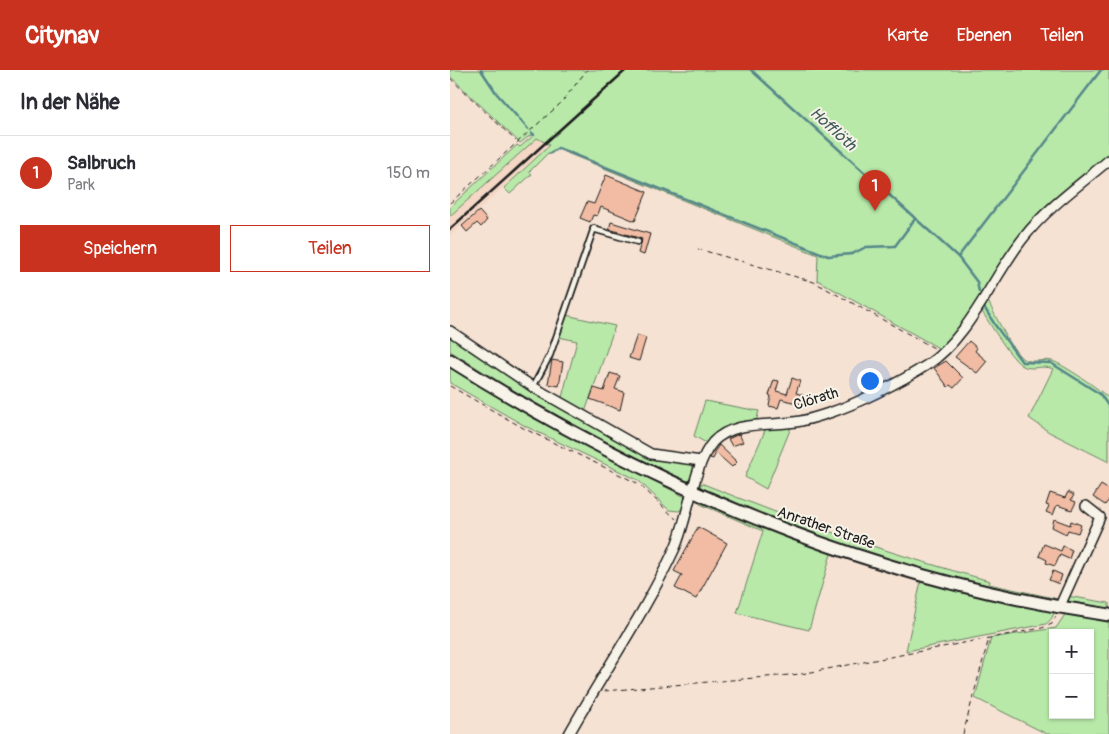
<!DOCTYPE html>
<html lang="de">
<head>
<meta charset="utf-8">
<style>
  :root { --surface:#fff; --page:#f7f7f7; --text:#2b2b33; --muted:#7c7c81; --line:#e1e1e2; --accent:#c8321e }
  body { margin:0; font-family:Pangolin,sans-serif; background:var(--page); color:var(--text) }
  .controls { position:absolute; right:15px; bottom:15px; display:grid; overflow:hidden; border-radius:0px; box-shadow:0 1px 4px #0004 }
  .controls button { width:45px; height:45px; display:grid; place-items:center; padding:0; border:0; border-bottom:1px solid var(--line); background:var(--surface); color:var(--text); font:25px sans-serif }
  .you { position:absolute; left:419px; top:310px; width:18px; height:18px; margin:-12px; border:4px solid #fff; border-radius:50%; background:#1a73e8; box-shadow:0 0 0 8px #1a73e833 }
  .badge { display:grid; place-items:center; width:32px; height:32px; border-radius:50%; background:var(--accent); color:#fff; font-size:16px; font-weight:700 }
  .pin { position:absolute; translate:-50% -41px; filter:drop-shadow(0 1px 2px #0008) }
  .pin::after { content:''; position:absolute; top:26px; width:18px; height:15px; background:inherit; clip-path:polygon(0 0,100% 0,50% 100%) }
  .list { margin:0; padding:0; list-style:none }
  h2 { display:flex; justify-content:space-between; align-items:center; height:65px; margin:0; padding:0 20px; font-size:21px }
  h2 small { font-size:16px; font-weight:400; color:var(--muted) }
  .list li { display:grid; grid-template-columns:32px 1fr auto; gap:15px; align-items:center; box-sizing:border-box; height:75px; padding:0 20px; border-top:1px solid var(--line) }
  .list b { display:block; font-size:19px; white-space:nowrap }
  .list p { margin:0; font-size:16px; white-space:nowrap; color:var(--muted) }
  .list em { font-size:16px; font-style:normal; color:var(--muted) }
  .actions { display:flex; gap:10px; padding:15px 20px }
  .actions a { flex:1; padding:11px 0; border:1px solid var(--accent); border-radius:0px; text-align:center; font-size:18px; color:var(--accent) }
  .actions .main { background:var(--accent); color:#fff }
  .map { position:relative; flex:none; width:659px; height:664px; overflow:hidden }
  header { display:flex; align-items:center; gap:30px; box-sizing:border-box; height:70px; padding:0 25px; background:var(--accent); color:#fff }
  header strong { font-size:24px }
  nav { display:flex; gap:28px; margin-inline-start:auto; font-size:18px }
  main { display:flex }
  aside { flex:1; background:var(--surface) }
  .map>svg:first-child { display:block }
  .built { fill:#f4d7c5 }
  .green { fill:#b8e9a9; stroke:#6a8262; fill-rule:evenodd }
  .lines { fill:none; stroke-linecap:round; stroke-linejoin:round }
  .stream { stroke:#558689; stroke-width:2.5 }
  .building { fill:#f1bca3; stroke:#1c1c1c }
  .lane-casing { stroke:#1c1c1c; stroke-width:8 }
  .street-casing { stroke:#1c1c1c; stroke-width:12 }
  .secondary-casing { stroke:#1c1c1c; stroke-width:15 }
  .path { stroke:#1c1c1c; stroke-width:1; stroke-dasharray:5 4; stroke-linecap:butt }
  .lane { stroke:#f7f3e8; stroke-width:4.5 }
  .street { stroke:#f7f3e8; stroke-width:9 }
  .secondary { stroke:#f7f3e8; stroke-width:11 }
  .rail { stroke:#1c1c1c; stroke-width:2.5 }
  .labels { text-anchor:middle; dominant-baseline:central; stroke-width:4; stroke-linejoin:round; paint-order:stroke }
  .street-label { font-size:15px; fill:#1c1c1c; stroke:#f7f3e8 }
  .water-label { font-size:16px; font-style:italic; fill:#3d5a5b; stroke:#f7f3e8 }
</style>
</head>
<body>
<header>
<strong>Citynav</strong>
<nav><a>Karte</a><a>Ebenen</a><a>Teilen</a></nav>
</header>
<main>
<aside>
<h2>In der Nähe<small></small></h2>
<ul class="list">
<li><span class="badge">1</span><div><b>Salbruch</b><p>Park</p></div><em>150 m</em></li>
</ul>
<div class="actions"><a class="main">Speichern</a><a>Teilen</a></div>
</aside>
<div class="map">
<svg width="659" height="664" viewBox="0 0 659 664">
  <rect width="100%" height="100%" fill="#f5e2d3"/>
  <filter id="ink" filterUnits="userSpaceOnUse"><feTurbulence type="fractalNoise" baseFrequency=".02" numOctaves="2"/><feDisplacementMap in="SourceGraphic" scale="10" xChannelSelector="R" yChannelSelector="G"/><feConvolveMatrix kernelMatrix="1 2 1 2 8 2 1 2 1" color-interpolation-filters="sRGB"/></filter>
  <g filter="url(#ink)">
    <!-- built -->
    <polygon class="built" points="162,0 101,74 0,166 0,146"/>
    <!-- green -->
    <g class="green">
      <polygon points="0,0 659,0 659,84 571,162 534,219 528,232 492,280 367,210 368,185 107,79 101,84 98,83 79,102 82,104 60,124 54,118 100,75 87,68 0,146 0,137 67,75 70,77 83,66 81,65 70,73 0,6"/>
      <path d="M537 229C543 241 564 286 575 290 584 293 593 289 602 291 611 293 653 321 659 329V392L599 362 579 348 603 299C593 294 582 301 573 296 562 291 539 252 531 240Z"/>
      <polygon points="116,245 165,256 134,345 111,331 127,271 109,267"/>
      <polygon points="0,263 171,371 241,394 244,399 241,409 234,413 93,339 0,281"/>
      <polygon points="0,296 79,346 235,427 234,437 229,441 219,440 188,410 77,357 0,313"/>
      <polygon points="255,331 309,341 306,352 258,374 244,366"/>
      <polygon points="342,355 316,419 295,407 316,358"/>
      <path d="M251 413C347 452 440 484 540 511L539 514 608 529 604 533 514 513 401 480 250 421Z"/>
      <path d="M252 431 319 459 604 540C604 546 601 550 596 554L456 581 471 511 381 484 359 560 287 543 313 461 250 434Z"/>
      <polygon points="617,526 659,533 659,542 616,536"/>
      <path d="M616 543 659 550V664H597L525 628 541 568 606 558ZM603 563H640V645H603Z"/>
    </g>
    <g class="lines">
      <!-- stream -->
      <g class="stream">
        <polyline points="31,0 47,24 78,59"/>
        <polyline points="301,0 508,187 527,212 529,222"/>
        <polyline points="82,63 84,65"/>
        <polyline points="100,83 108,78 378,186 402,184 416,177 445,176 465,149"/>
        <polyline points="508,187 651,0"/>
        <polyline points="534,237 545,255 572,292 601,293 650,324 659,337"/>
      </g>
    </g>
    <!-- building -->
    <g class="building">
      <polygon points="156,105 197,122 185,151 151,137 147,146 143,145 140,152 130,148 137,132 144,134"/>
      <polygon points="29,141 37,150 31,157 27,153 17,162 12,156"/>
      <polygon points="161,152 200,164 194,185 188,183 192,169 159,159"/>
      <polygon points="187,265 196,268 189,291 179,288"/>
      <polygon points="519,271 527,278 525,281 537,291 527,303 505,287"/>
      <polygon points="102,290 113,292 109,316 98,314"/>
      <polygon points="496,291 513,308 504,318 500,315 498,317 484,298"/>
      <polygon points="160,303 170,306 165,319 174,322 170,340 140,329 144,318 154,321"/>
      <polygon points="342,308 350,311 346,323 353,325 350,334 331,329 328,338 319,336 321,326 319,325 324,310 329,311 326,321 337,324"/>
      <polygon points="289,364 293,372 282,376 278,369"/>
      <polygon points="269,375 287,392 282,397 266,383 263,389 260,388"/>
      <polygon points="651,415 659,420 659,430 655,435 643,427"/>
      <polygon points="618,422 624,425 621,430 626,432 622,440 607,435 603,445 596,442 599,436 596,435 600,423 615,428"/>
      <polygon points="604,449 620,455 621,451 631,455 628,463 618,460 616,464 602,457"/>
      <polygon points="248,457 277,473 246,529 225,518 232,505 224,501"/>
      <polygon points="594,474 611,481 613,476 622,480 619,489 610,485 605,496 596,493 597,490 589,486"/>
      <polygon points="603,501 612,505 609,514 599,510"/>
    </g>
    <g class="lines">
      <defs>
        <g id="lane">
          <polyline points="143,159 188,172"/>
          <polyline points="83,317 100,285 144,158"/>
        </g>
        <g id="street">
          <polyline points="0,261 83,317 201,384 251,391"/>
          <polyline points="609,538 650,447 636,436"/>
          <path d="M119 664C153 603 196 541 225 478 238 449 244 393 263 372 285 349 322 357 351 351 360 349 370 346 379 343 407 334 452 311 477 295 520 267 543 205 575 166 598 137 631 114 659 90"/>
        </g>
        <path id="secondary" d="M0 290C201 417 423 511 659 545"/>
      </defs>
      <!-- lane casing -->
      <use href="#lane" class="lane-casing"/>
      <!-- street casing -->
      <use href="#street" class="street-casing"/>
      <!-- secondary casing -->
      <use href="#secondary" class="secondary-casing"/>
      <!-- path -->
      <g class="path">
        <polyline points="0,8 66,71"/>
        <polyline points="0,133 111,33 137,0"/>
        <polyline points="248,179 364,212 484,278"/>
        <polyline points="0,316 75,359 189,414 226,449"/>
        <polyline points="154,621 351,604 592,558 602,554 606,546"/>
        <polyline points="513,664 539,568"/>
      </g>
      <!-- lane -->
      <use href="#lane" class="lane"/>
      <!-- street -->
      <use href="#street" class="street"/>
      <!-- secondary -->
      <use href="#secondary" class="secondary"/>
      <!-- rail -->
      <polyline class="rail" points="0,159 176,0"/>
    </g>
  </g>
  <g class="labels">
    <!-- street labels -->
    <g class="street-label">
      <text transform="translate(366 329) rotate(-17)">Clörath</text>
      <text transform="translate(376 458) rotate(19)">Anrather Straße</text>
    </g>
    <!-- water labels -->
    <g class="water-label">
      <text transform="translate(383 59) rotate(42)">Hofflöth</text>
    </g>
  </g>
</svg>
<div class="controls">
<button>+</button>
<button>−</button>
</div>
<div class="you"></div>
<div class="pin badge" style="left:425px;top:141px">1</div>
</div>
</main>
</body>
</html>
